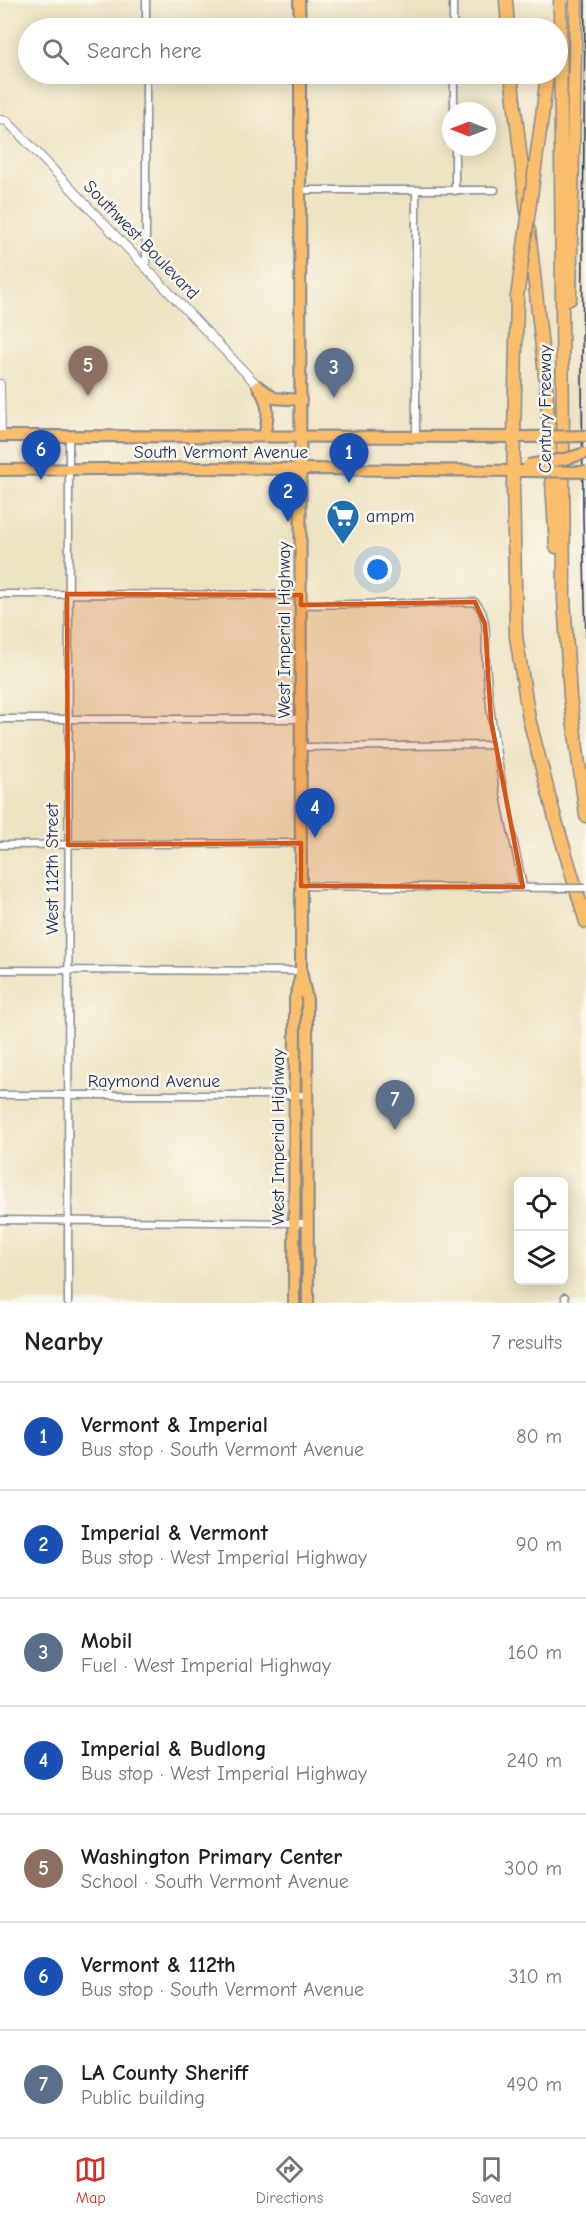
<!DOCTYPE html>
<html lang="en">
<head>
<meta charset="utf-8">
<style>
  :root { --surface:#fff; --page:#f2f2f2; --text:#202124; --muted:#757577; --line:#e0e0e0; --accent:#d93025 }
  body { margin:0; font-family:"Comic Neue",sans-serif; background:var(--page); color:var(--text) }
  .controls { position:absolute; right:18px; bottom:18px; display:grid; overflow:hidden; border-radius:9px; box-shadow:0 3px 15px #0003 }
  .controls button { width:54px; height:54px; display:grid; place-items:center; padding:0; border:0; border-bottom:2px solid var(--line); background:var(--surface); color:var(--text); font:30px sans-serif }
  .compass { position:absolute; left:442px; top:102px; width:54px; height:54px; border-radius:50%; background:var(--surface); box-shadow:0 3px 15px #0003; rotate:270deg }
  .you { position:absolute; left:378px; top:570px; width:21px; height:21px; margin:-15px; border:4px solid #fff; border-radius:50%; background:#1a73e8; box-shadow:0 0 0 9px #1a73e833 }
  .badge { display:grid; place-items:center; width:39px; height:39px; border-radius:50%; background:var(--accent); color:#fff; font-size:20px; font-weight:700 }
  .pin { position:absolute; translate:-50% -50px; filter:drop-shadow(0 2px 3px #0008) }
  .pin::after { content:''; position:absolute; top:32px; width:21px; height:18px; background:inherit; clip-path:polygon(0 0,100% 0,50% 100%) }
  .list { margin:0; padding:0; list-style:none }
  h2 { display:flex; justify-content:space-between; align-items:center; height:78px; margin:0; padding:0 24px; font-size:26px }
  h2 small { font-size:20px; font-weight:400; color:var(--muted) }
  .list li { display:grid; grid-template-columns:39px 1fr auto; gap:18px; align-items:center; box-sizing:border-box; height:108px; padding:0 24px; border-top:2px solid var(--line) }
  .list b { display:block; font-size:22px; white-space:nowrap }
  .list p { margin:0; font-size:20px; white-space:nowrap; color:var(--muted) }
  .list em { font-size:20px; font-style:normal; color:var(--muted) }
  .icon { flex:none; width:33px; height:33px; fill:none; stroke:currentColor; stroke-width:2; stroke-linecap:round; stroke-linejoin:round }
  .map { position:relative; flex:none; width:586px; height:1303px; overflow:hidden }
  .search { position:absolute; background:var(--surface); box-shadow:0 3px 15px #0003; left:18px; right:18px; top:18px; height:66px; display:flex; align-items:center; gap:15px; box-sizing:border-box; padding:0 21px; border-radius:33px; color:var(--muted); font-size:22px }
  .sheet { height:834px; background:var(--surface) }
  nav { display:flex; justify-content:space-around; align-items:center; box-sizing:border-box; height:84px; border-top:2px solid var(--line); background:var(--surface); font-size:16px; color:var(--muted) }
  nav a { display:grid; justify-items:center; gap:3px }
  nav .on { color:var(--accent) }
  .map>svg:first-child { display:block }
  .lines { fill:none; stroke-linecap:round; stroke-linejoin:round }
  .minor-casing { stroke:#848890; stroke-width:9 }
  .tertiary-casing { stroke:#848890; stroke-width:10 }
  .primary-casing { stroke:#848890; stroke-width:14 }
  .motorway-casing { stroke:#848890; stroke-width:15 }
  .minor { stroke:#fff; stroke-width:6 }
  .tertiary { stroke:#fff; stroke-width:8 }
  .primary { stroke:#fabe6d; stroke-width:10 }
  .motorway { stroke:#fabe6d; stroke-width:12 }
  .tram { stroke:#1b2f5e; stroke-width:1.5 }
  .minor-bridge-casing { stroke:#848890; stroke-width:9; stroke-linecap:butt }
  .primary-bridge-casing { stroke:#848890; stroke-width:14; stroke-linecap:butt }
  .motorway-bridge-casing { stroke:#848890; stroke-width:15; stroke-linecap:butt }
  .minor-bridge { stroke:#fff; stroke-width:6 }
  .primary-bridge { stroke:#fabe6d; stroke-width:10 }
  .motorway-bridge { stroke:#fabe6d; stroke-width:12 }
  .marked { fill:#d45514; fill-opacity:0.2; stroke:#d45514; stroke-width:4.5; stroke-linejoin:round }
  .labels { text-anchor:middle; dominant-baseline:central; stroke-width:5; stroke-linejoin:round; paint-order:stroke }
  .street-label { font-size:18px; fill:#1b2f5e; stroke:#fbf7ec }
  .poi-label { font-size:18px; fill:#1b2f5e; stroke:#fbf7ec; text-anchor:start }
</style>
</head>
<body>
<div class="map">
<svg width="586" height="1303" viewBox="0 0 586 1303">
  <rect width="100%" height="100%" fill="#fbf7ec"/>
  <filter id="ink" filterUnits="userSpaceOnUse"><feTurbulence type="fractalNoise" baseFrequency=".0167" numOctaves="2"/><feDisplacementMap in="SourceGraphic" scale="12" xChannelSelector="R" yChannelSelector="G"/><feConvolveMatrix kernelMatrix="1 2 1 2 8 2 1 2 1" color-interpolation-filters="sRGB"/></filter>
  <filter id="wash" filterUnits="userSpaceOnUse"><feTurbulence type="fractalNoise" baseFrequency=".008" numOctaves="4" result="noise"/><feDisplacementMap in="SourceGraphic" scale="24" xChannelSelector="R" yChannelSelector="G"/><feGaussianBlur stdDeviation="1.35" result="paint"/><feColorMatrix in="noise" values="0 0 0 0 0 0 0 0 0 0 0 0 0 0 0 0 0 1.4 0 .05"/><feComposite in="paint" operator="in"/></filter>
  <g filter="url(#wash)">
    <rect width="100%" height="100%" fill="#ede2c1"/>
  </g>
  <g filter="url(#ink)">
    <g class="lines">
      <defs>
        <g id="minor">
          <polyline points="453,0 453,28"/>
          <polyline points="146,28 146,0"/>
          <polyline points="146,74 146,267"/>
          <polyline points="454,74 454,111"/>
          <polyline points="455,147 455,191"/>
          <polyline points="301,190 495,190"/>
          <polyline points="416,437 416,191"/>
          <polyline points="0,594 301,595"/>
          <path d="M301 605 475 602C491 617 484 644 486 664 491 739 508 813 523 887"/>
          <polyline points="0,719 301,719"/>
          <polyline points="301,747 495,745"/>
          <polyline points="0,845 301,843"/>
          <polyline points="301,886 555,888"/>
          <polyline points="0,970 301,971"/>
          <polyline points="0,1095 308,1095"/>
          <polyline points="0,1220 308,1223"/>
          <polyline points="565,1297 566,1303"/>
          <polyline points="68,1303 69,436"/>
        </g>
        <g id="tertiary">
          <polyline points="0,120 7,121 258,386"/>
          <polyline points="0,384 1,436"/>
        </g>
        <g id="primary">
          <polyline points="299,0 300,28"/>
          <polyline points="300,74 301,952 301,971 307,1000 308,1303"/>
          <path d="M258 386C270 404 269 416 264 436"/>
          <polyline points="262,389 274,398 301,400"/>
          <polyline points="0,436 526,437"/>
          <polyline points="0,470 199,468 528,471"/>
          <polyline points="294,1303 295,999 301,974"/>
        </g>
        <g id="motorway">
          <polyline points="506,0 508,28"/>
          <polyline points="560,0 564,598 570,697 586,816"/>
          <polyline points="511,74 527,212"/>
          <polyline points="542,117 547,74"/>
          <polyline points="529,230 546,384 556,547"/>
          <polyline points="517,297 513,483 516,636 529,719 555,818 586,922"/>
          <polyline points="570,299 576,0"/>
        </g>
      </defs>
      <!-- minor casing -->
      <use href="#minor" class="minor-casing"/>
      <!-- tertiary casing -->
      <use href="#tertiary" class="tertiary-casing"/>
      <!-- primary casing -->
      <use href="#primary" class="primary-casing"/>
      <!-- motorway casing -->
      <use href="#motorway" class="motorway-casing"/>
      <!-- minor -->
      <use href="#minor" class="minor"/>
      <!-- tertiary -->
      <use href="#tertiary" class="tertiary"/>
      <!-- primary -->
      <use href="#primary" class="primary"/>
      <!-- motorway -->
      <use href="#motorway" class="motorway"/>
      <!-- tram -->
      <polyline class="tram" points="585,0 582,372 583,518 586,640"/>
      <defs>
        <polyline id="minor-bridge" points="555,888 586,888"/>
        <g id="primary-bridge">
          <polyline points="526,437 586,436"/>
          <polyline points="528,465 565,459 586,453"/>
          <polyline points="528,471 586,472"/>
        </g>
        <polyline id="motorway-bridge" points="517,297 542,117"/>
      </defs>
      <!-- minor-bridge casing -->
      <use href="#minor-bridge" class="minor-bridge-casing"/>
      <!-- primary-bridge casing -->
      <use href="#primary-bridge" class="primary-bridge-casing"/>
      <!-- motorway-bridge casing -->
      <use href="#motorway-bridge" class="motorway-bridge-casing"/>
      <!-- minor-bridge -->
      <use href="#minor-bridge" class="minor-bridge"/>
      <!-- primary-bridge -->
      <use href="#primary-bridge" class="primary-bridge"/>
      <!-- motorway-bridge -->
      <use href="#motorway-bridge" class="motorway-bridge"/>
    </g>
  </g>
  <!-- marked area -->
  <path class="marked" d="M67 594 301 595V605L475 602 485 624 491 720 523 887 301 886V843L68 845Z"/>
  <!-- icons -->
  <defs>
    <symbol id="supermarket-pin" viewBox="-11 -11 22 30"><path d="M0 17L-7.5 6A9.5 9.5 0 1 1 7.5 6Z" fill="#1f6fb2" stroke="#fbf7ec"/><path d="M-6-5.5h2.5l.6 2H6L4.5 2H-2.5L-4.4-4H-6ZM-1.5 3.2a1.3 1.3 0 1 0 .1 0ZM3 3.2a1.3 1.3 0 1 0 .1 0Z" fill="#fff"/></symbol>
  </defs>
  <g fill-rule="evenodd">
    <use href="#supermarket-pin" x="324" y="497" width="38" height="52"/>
  </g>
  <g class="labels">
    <!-- street labels -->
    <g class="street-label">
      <text transform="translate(141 240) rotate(46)">Southwest Boulevard</text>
      <text transform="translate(545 409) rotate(-90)">Century Freeway</text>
      <text x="221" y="452">South Vermont Avenue</text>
      <text transform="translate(284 630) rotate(-90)">West Imperial Highway</text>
      <text transform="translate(52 869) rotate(-90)">West 112th Street</text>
      <text x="154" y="1081">Raymond Avenue</text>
      <text transform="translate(278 1137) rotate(-90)">West Imperial Highway</text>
    </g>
    <!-- poi labels -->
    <g class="poi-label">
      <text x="366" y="516">ampm</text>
    </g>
  </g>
</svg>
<div class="controls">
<button><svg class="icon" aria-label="locate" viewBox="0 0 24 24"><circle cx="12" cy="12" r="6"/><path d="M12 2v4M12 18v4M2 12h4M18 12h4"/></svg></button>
<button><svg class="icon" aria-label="layers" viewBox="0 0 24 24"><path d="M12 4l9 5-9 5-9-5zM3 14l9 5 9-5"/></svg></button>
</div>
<svg class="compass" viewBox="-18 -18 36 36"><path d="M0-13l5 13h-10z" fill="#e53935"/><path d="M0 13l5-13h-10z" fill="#757577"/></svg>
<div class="you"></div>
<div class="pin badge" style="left:349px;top:483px;background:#1a4fb4">1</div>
<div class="pin badge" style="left:288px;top:522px;background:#1a4fb4">2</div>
<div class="pin badge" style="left:334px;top:398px;background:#5c6f8a">3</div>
<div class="pin badge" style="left:315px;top:838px;background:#1a4fb4">4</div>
<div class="pin badge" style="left:88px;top:396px;background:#8d6e63">5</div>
<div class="pin badge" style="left:41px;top:480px;background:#1a4fb4">6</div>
<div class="pin badge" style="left:395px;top:1130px;background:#5c6f8a">7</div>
<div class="search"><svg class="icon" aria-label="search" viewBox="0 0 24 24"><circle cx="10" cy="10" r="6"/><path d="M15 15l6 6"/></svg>Search here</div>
</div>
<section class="sheet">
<h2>Nearby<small>7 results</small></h2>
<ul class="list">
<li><span class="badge" style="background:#1a4fb4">1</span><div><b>Vermont &amp; Imperial</b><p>Bus stop · South Vermont Avenue</p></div><em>80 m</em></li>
<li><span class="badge" style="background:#1a4fb4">2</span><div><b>Imperial &amp; Vermont</b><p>Bus stop · West Imperial Highway</p></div><em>90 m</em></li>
<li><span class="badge" style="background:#5c6f8a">3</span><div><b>Mobil</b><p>Fuel · West Imperial Highway</p></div><em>160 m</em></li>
<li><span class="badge" style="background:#1a4fb4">4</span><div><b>Imperial &amp; Budlong</b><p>Bus stop · West Imperial Highway</p></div><em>240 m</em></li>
<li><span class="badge" style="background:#8d6e63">5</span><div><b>Washington Primary Center</b><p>School · South Vermont Avenue</p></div><em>300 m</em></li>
<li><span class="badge" style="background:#1a4fb4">6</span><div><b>Vermont &amp; 112th</b><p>Bus stop · South Vermont Avenue</p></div><em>310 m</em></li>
<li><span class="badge" style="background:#5c6f8a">7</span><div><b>LA County Sheriff</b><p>Public building</p></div><em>490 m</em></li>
</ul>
</section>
<nav>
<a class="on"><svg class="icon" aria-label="map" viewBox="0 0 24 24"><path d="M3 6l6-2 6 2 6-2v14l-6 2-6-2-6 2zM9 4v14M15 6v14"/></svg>Map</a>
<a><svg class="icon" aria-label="directions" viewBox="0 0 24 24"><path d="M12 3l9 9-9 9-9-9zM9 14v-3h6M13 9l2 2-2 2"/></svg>Directions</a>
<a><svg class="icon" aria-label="saved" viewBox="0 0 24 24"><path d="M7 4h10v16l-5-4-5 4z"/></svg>Saved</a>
</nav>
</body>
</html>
